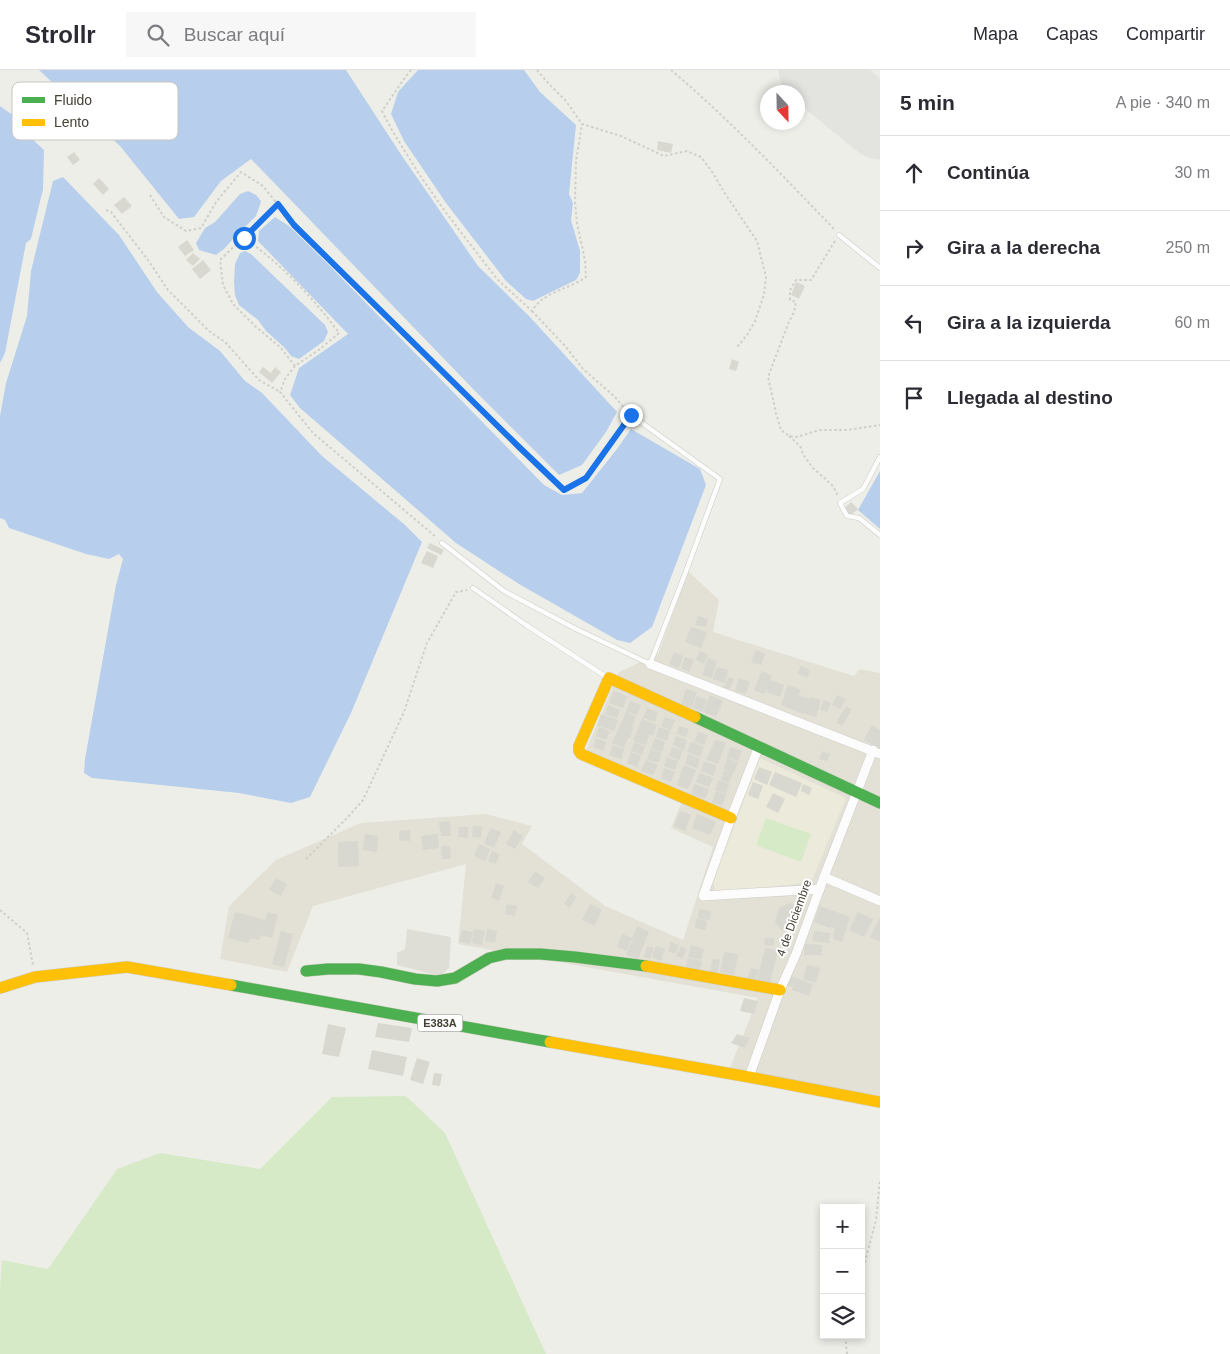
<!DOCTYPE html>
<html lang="es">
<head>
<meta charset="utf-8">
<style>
  :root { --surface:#fff; --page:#f7f7f7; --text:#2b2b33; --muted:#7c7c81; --line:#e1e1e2 }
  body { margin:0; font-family:Arial,sans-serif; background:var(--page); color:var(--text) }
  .controls { position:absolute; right:15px; bottom:15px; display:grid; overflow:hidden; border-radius:0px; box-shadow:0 2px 8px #0003 }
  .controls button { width:45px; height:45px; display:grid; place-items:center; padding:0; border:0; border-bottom:1px solid var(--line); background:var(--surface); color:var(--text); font:25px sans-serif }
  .compass { position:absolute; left:760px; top:15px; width:45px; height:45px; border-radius:50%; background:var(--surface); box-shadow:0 2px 8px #0003; rotate:158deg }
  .stop { position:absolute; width:15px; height:15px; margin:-11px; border:4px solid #1a73e8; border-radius:50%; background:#fff }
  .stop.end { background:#1a73e8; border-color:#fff; box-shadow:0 1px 5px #0008 }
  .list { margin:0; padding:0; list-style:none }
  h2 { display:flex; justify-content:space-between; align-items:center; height:65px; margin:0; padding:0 20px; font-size:21px }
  h2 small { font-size:16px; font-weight:400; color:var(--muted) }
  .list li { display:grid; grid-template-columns:32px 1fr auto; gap:15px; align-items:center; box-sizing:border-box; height:75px; padding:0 20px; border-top:1px solid var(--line) }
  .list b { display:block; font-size:19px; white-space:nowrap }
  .list em { font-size:16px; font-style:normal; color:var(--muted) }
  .icon { flex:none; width:28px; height:28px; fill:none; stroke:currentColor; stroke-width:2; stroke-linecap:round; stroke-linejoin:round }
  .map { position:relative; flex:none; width:880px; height:1284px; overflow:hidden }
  header { display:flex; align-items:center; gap:30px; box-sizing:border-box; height:70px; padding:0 25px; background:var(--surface); border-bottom:1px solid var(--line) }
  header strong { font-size:24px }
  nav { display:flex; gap:28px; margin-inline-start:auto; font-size:18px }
  .search { width:350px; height:45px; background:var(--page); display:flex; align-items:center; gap:12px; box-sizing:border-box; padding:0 18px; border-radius:0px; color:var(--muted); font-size:19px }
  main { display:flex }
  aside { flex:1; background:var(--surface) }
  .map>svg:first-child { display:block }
  .residential { fill:#e3e1d5 }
  .industrial { fill:#deddd6 }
  .education { fill:#eceada }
  .green { fill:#d6eac8 }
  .water { fill:#b7cfec }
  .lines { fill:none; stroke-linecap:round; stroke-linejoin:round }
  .runway { stroke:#e3e3e0; stroke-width:71 }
  .building { fill:#d8d7d0 }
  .lane-casing { stroke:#cccbc5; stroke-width:5.5 }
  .street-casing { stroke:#cccbc5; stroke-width:10 }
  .fast-casing { stroke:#cdccbf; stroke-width:12 }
  .slow-casing { stroke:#cdccbf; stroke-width:12 }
  .path { stroke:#d0cec9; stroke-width:2; stroke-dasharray:2.5 2.5; stroke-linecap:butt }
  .lane { stroke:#fcfcfc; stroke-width:4.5 }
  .street { stroke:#fcfcfc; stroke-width:9 }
  .fast { stroke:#4caf50; stroke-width:11 }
  .slow { stroke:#ffc107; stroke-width:11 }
  .route { stroke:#1a73e8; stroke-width:6 }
  .labels { text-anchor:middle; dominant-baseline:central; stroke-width:4; stroke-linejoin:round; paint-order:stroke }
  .shield { fill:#fff; stroke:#7c7971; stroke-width:1 }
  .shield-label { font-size:11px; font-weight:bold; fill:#444034 }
  .street-label { font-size:12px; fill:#444034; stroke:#fff }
  .key { fill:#fff; stroke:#c7c6c2; stroke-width:1 }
  .key-label { font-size:14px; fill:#444034 }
</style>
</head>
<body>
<header>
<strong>Strollr</strong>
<div class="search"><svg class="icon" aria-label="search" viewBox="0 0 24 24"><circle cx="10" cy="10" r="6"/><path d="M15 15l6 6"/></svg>Buscar aquí</div>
<nav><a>Mapa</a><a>Capas</a><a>Compartir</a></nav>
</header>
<main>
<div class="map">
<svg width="880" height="1284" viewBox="0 0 880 1284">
  <rect width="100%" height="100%" fill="#eeeee8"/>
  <!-- residential -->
  <polygon class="residential" points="688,501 719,530 713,562 854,606 860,599 880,603 880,1026 729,1000 758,928 458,874 466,794 313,836 287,902 220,889 229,836 276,790 361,753 486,744 532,756 522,774 605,836 683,870 713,777 671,758 686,722 586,680 619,602 658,584"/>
  <!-- industrial -->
  <polygon class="industrial" points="407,859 451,867 449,898 440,906 397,895 397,883 405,879"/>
  <!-- education -->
  <polygon class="education" points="760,688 846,728 813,808 805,813 721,822 715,820 713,812"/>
  <!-- green -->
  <g class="green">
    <polygon points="766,748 811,764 801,792 756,775"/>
    <polygon points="406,1026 445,1063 546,1284 0,1284 0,1218 2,1190 48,1199 117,1099 160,1083 260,1099 332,1027"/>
  </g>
  <!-- water -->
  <g class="water">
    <polygon points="39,0 346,0 400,83 478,196 529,246 617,342 606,362 582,395 559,405 477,323 251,89 221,111 194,147 179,149 120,76"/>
    <polygon points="418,0 524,0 540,22 576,55 569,124 573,133 571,150 580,181 580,203 576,210 533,231 526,229 506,211 446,133 404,71 391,44 398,22"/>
    <polygon points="0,36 14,46 17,55 44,80 43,119 31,169 26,173 5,283 0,293"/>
    <polygon points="63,107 119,165 157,222 188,257 220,281 245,311 262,323 322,386 405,455 422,472 351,643 310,727 291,733 239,723 92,708 84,703 85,689 116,515 123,489 119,484 109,489 86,484 9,458 5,450 0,448 0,346 6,313 27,246 31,201 53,111"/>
    <polygon points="248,121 256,125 261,131 260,135 256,146 233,169 224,179 216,185 199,180 196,173 205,158 215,152 240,124"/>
    <polygon points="275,147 289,156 325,191 544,415 562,425 582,423 617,379 631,359 700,399 706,415 652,557 630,573 617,570 519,514 456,473 300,338 290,325 299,298 348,264 258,171 259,161"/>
    <polygon points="245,181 251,184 325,255 328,262 324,271 299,289 291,286 285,278 266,261 258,250 239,235 235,225 234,213 235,194 240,183"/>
    <polygon points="880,401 880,459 858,440"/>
  </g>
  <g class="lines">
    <!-- runway -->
    <polyline class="runway" points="814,0 880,54"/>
  </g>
  <!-- building -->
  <g class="building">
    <polygon points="658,71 673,74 671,83 657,80"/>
    <polygon points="74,82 80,90 73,95 67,87"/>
    <polygon points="99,108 109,119 103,125 93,114"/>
    <polygon points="124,127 132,136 122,144 114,135"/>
    <polygon points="187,170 194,180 185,186 178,177"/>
    <polygon points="193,183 200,189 193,196 186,190"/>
    <polygon points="203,190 211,200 200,209 192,199"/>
    <polygon points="796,212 805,216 799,229 791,225"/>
    <polygon points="732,289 739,292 736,301 729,299"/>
    <polygon points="263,297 271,303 275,297 281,302 272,313 259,302"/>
    <polygon points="851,432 858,439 850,446 844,439"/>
    <polygon points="430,473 444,480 441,485 427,478"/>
    <polygon points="427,481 438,486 433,498 421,493"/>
    <polygon points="698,546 708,549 706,557 695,555"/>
    <polygon points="691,557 707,562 701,578 685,572"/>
    <polygon points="756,580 765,584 761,595 751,592"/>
    <polygon points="700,581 708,585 704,594 696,590"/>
    <polygon points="674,582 683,586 679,598 669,594"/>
    <polygon points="685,587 694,590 689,602 681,598"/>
    <polygon points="708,588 717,591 712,608 702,605"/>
    <polygon points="801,596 810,600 807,608 797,603"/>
    <polygon points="717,597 728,600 725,613 713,609"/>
    <polygon points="762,601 772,606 770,610 784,615 780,627 766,622 769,613 764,624 754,620"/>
    <polygon points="729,607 734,609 729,620 724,618"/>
    <polygon points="739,608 750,612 746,624 735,621"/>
    <polygon points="788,615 801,620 798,625 809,629 810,627 821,630 816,647 804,643 803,644 781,635"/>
    <polygon points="686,619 697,622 692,638 681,634"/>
    <polygon points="614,621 627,626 623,638 609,633"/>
    <polygon points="710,625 723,631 716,647 703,642"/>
    <polygon points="837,625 846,629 840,639 832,635"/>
    <polygon points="697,626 707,630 702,642 693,638"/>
    <polygon points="824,630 831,633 827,642 820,639"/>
    <polygon points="630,631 641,635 637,645 626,641"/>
    <polygon points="608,635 620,640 617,648 605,644"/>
    <polygon points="846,636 852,639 842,656 836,653"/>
    <polygon points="647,638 658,642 655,652 643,648"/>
    <polygon points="626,642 636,646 632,657 634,657 630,668 628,668 624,678 612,673"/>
    <polygon points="601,644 618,650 614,661 597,655"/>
    <polygon points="665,647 675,650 671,660 661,656"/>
    <polygon points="642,649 657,655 653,666 649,665 646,675 633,671"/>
    <polygon points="872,655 880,660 880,678 864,670"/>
    <polygon points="679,656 689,659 686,667 677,664"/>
    <polygon points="599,657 610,661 606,670 596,666"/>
    <polygon points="659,657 670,661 667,671 656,667"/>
    <polygon points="698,662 708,665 704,675 694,672"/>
    <polygon points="676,666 687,670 684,680 673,675"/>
    <polygon points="596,668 606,672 603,681 593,677"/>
    <polygon points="655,668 665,672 662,682 651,678"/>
    <polygon points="715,670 726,673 718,694 706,690"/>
    <polygon points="634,672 645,676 642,685 631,681"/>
    <polygon points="691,672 704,677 700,687 687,682"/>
    <polygon points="613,675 624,679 621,689 609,685"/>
    <polygon points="672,677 683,680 679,690 669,686"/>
    <polygon points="730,677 742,681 738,691 727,687"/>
    <polygon points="651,679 662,683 658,693 647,689"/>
    <polygon points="822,681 830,684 827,691 819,689"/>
    <polygon points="631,682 641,686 637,697 627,693"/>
    <polygon points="688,684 700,689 697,698 685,694"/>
    <polygon points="667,687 678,691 675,700 664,696"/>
    <polygon points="727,688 738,692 734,703 724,699"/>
    <polygon points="646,690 658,695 653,705 641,701"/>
    <polygon points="704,691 717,696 713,706 701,701"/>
    <polygon points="684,695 696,700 688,719 677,715"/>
    <polygon points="759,697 772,702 767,715 754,709"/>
    <polygon points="664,698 675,702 671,712 661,708"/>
    <polygon points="724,700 733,703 729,713 721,710"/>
    <polygon points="775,702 802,713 796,727 769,715"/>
    <polygon points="700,703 713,708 709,717 696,712"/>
    <polygon points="719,710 729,714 726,724 715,720"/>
    <polygon points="753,712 763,716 758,729 748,725"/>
    <polygon points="695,714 709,719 705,729 691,724"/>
    <polygon points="803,714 812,718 809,725 801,721"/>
    <polygon points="716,721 726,725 722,736 712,732"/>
    <polygon points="773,723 785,729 778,743 766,737"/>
    <polygon points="680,741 691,745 685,761 674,756"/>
    <polygon points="697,744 716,752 710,765 692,758"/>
    <polygon points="450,751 451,766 441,766 439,752"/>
    <polygon points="473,756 482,757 481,768 472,767"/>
    <polygon points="459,757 468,757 468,768 458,767"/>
    <polygon points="491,758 501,762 494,778 484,773"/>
    <polygon points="400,760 410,761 410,771 399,770"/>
    <polygon points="514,760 523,766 515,779 506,774"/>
    <polygon points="365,764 378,766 377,782 363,780"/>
    <polygon points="438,764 439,778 423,780 421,766"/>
    <polygon points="358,771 359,796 338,797 338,772"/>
    <polygon points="479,774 490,779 485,791 474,786"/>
    <polygon points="441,776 450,776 451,789 442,789"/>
    <polygon points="492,781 500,784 496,794 488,791"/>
    <polygon points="535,801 545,808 538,818 528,812"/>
    <polygon points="276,808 287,814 281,826 269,820"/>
    <polygon points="496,813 504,816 499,831 491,828"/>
    <polygon points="571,823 576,827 570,838 564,834"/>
    <polygon points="790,833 802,838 799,844 794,843 789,857 782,861 775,852 779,838"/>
    <polygon points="507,834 517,836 515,846 505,844"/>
    <polygon points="590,834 602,840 594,856 582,850"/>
    <polygon points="820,836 850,847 842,872 833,869 835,858 831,857 830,858 814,852"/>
    <polygon points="699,839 711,841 710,850 698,849"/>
    <polygon points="235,842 265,850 268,842 278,845 272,868 261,865 259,870 250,868 248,873 228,868"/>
    <polygon points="858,842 873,849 864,867 849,860"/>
    <polygon points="880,847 880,872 870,867"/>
    <polygon points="696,849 707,851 706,860 695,858"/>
    <polygon points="637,856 649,862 638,889 626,885 633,869 638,871 632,868"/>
    <polygon points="474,859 485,861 482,875 472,873"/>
    <polygon points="487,859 497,861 495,872 485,871"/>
    <polygon points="462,860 473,862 470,874 459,872"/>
    <polygon points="281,861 293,864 284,897 272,894"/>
    <polygon points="814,861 830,863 829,873 812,871"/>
    <polygon points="622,864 632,868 627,881 617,877"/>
    <polygon points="764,868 774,868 774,875 765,876"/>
    <polygon points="671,872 679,875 675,884 668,881"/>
    <polygon points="805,874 822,875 822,885 804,885"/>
    <polygon points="691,875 704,879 701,890 688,887"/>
    <polygon points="647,876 654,878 650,889 644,887"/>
    <polygon points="656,876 665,879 661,891 652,887"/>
    <polygon points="681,876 687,879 682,889 676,886"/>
    <polygon points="765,878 778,880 770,913 757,910"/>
    <polygon points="724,882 738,884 734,905 720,902"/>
    <polygon points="688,888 702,891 699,902 685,900"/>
    <polygon points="713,889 720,890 717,904 710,902"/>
    <polygon points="807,895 820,898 816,913 803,909"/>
    <polygon points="751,898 759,900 755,912 747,910"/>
    <polygon points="791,906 813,914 809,926 792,920 793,917 788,916"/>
    <polygon points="744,928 758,931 754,944 740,941"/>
    <polygon points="378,953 412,958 409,972 375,967"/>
    <polygon points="328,954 346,958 339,987 322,984"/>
    <polygon points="737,964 750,968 745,978 731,973"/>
    <polygon points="372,980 407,987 403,1006 368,999"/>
    <polygon points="417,988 430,992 423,1014 410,1010"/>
    <polygon points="434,1003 442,1004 440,1016 432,1015"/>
  </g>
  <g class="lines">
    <defs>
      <g id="lane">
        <polyline points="839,165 880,198"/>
        <polyline points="880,387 863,419 840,433 847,446 859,448 880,465"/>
        <polyline points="442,473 504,521 576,559 650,594 685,504 720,409 631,345"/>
        <polyline points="473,518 526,555 608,608"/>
      </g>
      <g id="street">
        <polyline points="650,594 880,684"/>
        <polyline points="759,676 731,748 703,826 820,819"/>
        <polyline points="824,807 880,831"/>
        <polyline points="749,1007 780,920 796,884 824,807 873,680"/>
      </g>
      <g id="fast">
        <polyline points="695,647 880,733"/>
        <polyline points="306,901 328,899 359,899 381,902 415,909 437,911 455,908 489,888 506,884 540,884 575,887 646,896"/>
        <polyline points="231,915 550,972"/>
      </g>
      <g id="slow">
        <polyline points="695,647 609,608 579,676 579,681 581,684 731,748"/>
        <polyline points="646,896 780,920"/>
        <polyline points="0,918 35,907 127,897 231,915"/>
        <polyline points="550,972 749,1007 880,1032"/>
      </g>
    </defs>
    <!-- lane casing -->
    <use href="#lane" class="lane-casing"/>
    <!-- street casing -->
    <use href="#street" class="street-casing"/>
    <!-- fast casing -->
    <use href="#fast" class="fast-casing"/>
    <!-- slow casing -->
    <use href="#slow" class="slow-casing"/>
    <!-- path -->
    <g class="path">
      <path d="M411 0 406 6 382 41 393 62 419 104 447 144 497 209 532 241C544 221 568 220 586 207L585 190 577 153 575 132 576 91 582 54"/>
      <polyline points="537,0 548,13 566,31 582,54 621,66 664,86 687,81 701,87 713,103 724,122 757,171 766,207 764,225 755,251 747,265 737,277"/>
      <path d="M671 0C729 49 781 104 834 159"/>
      <polyline points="150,125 164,147 186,161 201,158 216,132 241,102 263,116 294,155 519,377 565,420 586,408 627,351"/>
      <polyline points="106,140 111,142 148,190 168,220 209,261 225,272 259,310 280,322"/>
      <path d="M244 168C280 193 313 227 339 263L320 279 295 296 281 278 255 256 233 234 223 215 220 190 278 134"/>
      <polyline points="835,171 811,210 796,210 790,220 790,230 796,232 794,242 788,254 768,307 776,343 781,360 789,366 797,367 819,360 847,360 880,355"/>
      <polyline points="532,241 566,277 583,299 615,327 626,340"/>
      <polyline points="295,296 285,309 280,322 313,363 436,467"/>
      <polyline points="789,366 800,376 804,386 813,398 833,416 838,426"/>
      <polyline points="306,789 347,748 363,730 404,642 427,573 456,522 467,520"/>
      <polyline points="0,840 27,863 33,895"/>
      <polyline points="861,1207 876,1150 880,1109"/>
      <polyline points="847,1284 846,1272 847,1265"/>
    </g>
    <!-- lane -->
    <use href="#lane" class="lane"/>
    <!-- street -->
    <use href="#street" class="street"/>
    <!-- fast -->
    <use href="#fast" class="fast"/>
    <!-- slow -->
    <use href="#slow" class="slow"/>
  </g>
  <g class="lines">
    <!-- route -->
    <polyline class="route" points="244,168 278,134 294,155 519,377 564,420 586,408 631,345"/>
  </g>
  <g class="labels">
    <!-- shield labels -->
    <rect class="shield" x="417.5" y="944.5" width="45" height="17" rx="4"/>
    <g class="shield-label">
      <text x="440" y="953">E383A</text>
    </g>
    <!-- street labels -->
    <g class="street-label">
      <text transform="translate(794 848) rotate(-70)">4 de Diciembre</text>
    </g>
  </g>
  <!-- legend -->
  <rect x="12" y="12" width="166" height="58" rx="8" class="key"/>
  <rect x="22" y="27" width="23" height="6" fill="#4caf50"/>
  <rect x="22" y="49" width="23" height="7" fill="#ffc107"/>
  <g class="key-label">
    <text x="54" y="35">Fluido</text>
    <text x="54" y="57">Lento</text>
  </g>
</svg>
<div class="controls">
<button>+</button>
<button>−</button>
<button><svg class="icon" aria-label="layers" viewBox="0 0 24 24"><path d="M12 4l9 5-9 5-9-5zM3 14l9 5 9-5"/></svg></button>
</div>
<svg class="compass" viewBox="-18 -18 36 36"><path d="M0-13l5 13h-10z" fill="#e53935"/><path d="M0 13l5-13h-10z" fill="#7c7c81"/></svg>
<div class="stop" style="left:244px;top:168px"></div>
<div class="stop end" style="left:631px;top:345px"></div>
</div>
<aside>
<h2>5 min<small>A pie · 340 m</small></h2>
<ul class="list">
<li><svg class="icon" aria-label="ahead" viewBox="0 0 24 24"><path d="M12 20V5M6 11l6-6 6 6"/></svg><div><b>Continúa</b></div><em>30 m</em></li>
<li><svg class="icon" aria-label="right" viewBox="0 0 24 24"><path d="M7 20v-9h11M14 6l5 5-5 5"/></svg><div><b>Gira a la derecha</b></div><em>250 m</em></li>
<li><svg class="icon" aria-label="left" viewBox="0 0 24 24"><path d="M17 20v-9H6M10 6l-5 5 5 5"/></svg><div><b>Gira a la izquierda</b></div><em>60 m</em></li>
<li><svg class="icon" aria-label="arrive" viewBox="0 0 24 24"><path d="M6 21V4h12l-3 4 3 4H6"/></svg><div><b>Llegada al destino</b></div></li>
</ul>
</aside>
</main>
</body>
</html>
